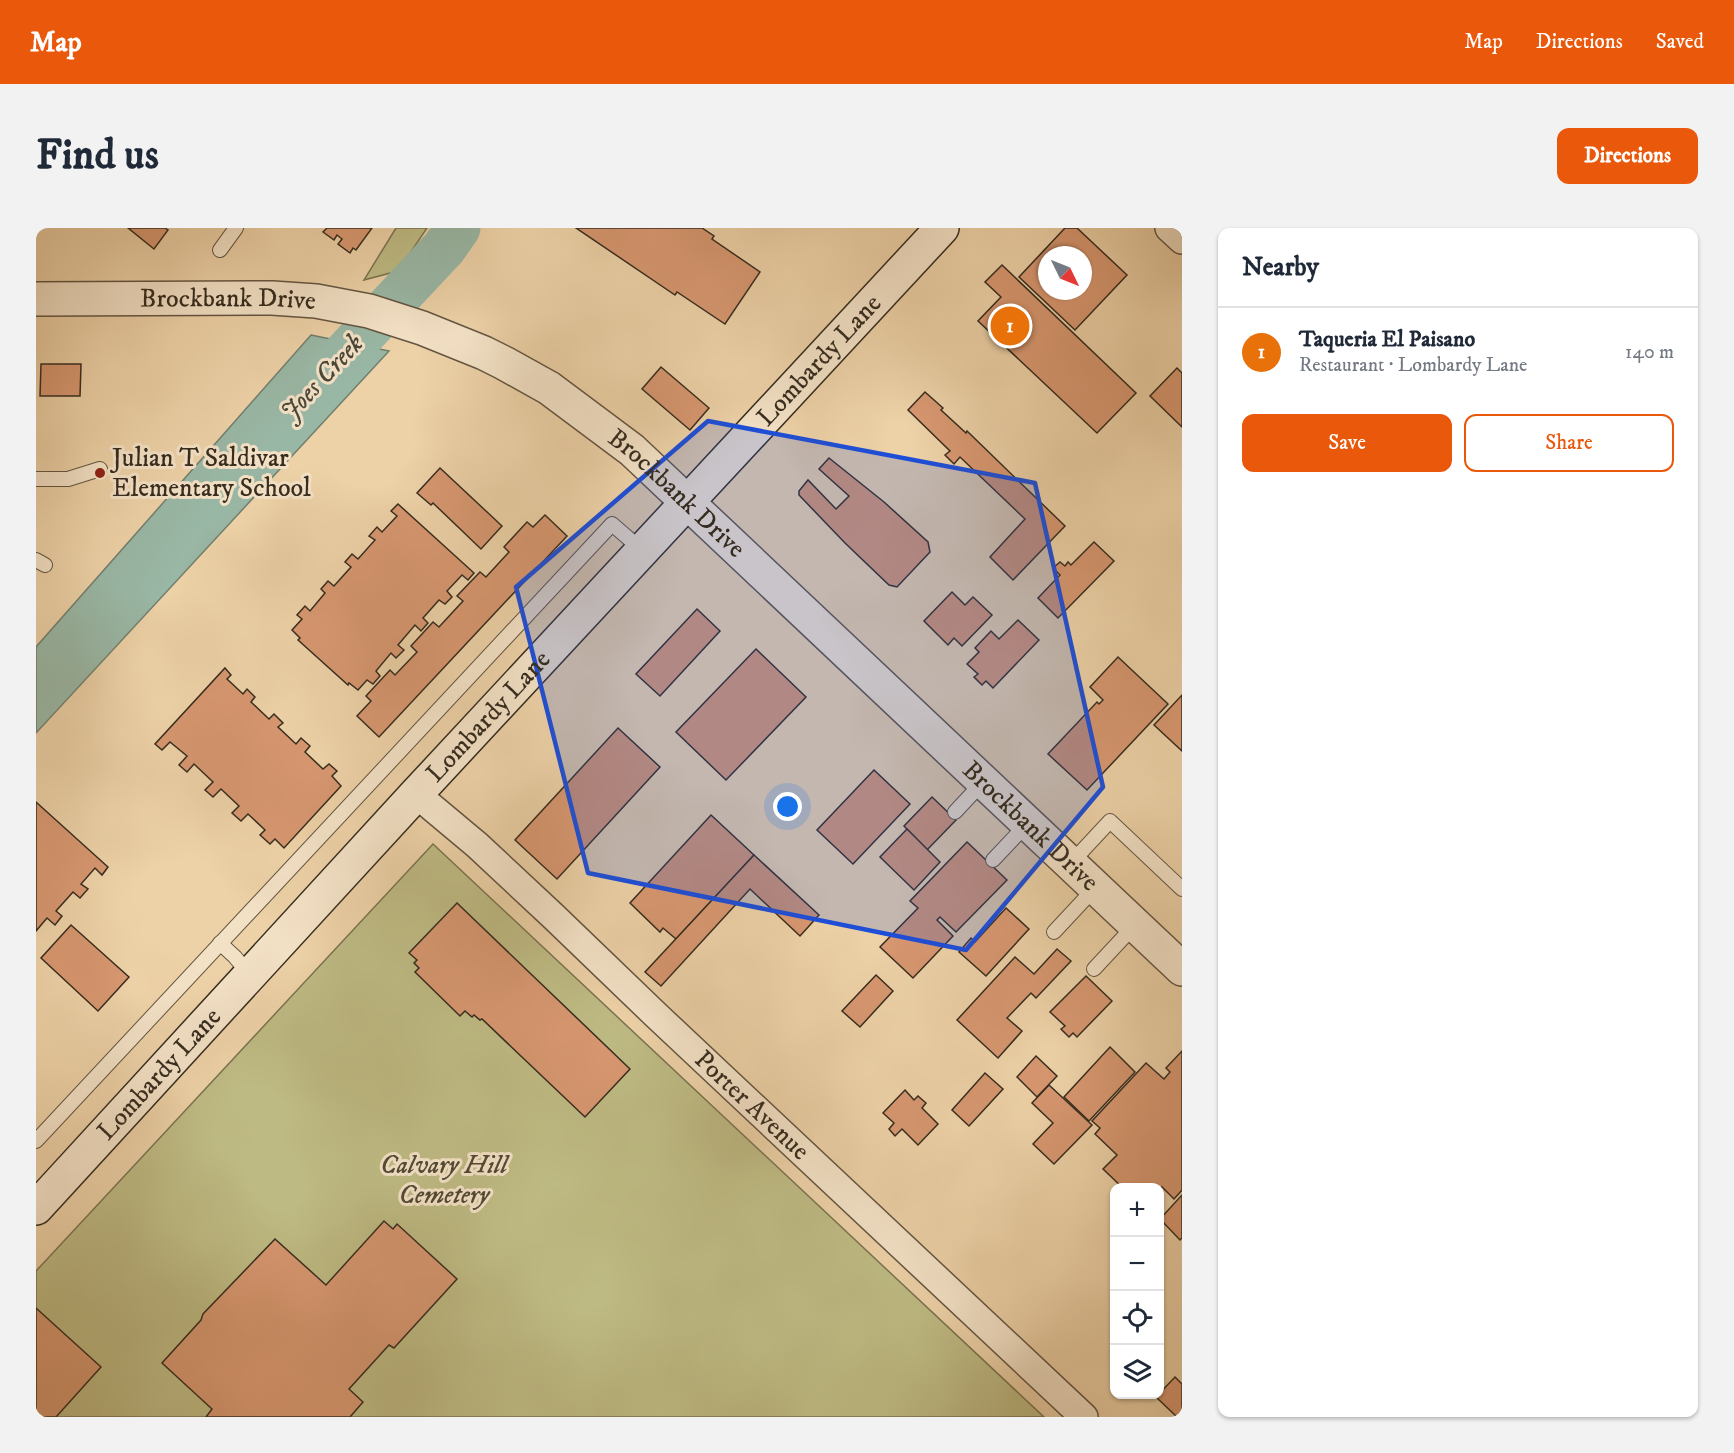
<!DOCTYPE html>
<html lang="en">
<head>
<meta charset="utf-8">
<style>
  :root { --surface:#fff; --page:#f2f2f3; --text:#1f2937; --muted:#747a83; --line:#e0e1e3; --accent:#ea580c }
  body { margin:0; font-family:"IM FELL DW Pica",serif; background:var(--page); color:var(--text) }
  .controls { position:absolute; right:18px; bottom:18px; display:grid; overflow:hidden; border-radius:12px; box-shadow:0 2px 4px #0004 }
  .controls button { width:54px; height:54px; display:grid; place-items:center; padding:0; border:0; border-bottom:2px solid var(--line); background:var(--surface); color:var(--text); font:30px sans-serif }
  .compass { position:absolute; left:1002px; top:18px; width:54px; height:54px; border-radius:50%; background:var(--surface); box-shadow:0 2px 4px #0004; rotate:133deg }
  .you { position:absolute; left:752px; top:579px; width:21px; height:21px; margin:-15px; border:4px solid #fff; border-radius:50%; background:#1a73e8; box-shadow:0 0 0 9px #1a73e833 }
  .badge { display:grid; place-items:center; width:39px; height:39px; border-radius:50%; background:var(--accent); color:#fff; font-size:20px; font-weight:700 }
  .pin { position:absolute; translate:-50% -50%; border:3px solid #fff; box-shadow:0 2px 6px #0006 }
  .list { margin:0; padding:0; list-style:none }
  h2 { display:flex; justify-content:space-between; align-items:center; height:78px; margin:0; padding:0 24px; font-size:26px }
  h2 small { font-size:20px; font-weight:400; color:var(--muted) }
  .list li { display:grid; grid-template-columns:39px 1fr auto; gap:18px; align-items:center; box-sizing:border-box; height:90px; padding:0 24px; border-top:2px solid var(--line) }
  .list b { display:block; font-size:22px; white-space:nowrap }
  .list p { margin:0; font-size:20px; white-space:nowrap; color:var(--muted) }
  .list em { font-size:20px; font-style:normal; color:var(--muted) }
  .actions { display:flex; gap:12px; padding:18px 24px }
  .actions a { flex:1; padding:14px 0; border:2px solid var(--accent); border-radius:12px; text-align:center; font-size:21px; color:var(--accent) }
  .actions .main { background:var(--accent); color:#fff }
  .icon { flex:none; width:33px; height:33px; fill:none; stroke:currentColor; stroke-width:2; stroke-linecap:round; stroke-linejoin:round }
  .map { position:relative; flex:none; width:1146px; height:1189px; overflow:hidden; border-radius:12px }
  header { display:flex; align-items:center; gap:36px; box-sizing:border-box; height:84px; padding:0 30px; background:var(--accent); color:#fff }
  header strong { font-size:28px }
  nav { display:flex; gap:33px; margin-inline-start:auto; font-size:21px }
  .intro { display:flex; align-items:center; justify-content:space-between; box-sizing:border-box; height:144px; padding:0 36px }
  h1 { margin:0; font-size:42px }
  .button { padding:15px 27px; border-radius:12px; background:var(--accent); color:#fff; font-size:21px; font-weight:700 }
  main { display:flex; gap:36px; padding:0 36px }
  aside { flex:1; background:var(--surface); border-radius:12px; box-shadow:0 2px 4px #0004 }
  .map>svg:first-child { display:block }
  .green { fill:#beba83; stroke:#7a7351; stroke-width:1.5 }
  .water { fill:#99b7a5; stroke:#717f6f; stroke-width:1.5 }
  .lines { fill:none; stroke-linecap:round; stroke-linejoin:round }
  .river { stroke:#99b7a5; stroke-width:45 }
  .building { fill:#d79770; stroke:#362c1f; stroke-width:1.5; fill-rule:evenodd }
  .service-casing { stroke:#645541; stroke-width:16 }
  .minor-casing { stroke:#645541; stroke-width:30 }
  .tertiary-casing { stroke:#645541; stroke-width:36 }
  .secondary-casing { stroke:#362c1f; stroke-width:36 }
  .service { stroke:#f3e1c6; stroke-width:14 }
  .minor { stroke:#f3e1c6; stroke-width:27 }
  .tertiary { stroke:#f3e1c6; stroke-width:33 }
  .secondary { stroke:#f3e1c6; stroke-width:33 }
  .marked { fill:#1d4ed8; fill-opacity:0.2; stroke:#1d4ed8; stroke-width:4.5; stroke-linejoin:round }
  .poi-dot { fill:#8f2418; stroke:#f3e1c6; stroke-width:2 }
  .labels { text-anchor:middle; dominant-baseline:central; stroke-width:6; stroke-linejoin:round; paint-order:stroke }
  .street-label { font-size:26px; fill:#362c1f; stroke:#f3e1c6 }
  .poi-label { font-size:26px; fill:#362c1f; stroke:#f3e1c6; text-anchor:start }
  .park-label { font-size:26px; font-style:italic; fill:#514833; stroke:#f3e1c6 }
  .water-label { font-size:27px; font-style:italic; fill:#4a483a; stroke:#f3e1c6 }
</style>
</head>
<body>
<header>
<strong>Map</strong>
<nav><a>Map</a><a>Directions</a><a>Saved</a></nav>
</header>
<div class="intro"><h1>Find us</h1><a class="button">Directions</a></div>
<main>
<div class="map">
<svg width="1146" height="1189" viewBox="0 0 1146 1189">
  <rect width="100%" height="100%" fill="#edd1a7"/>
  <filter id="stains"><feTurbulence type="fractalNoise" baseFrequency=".00333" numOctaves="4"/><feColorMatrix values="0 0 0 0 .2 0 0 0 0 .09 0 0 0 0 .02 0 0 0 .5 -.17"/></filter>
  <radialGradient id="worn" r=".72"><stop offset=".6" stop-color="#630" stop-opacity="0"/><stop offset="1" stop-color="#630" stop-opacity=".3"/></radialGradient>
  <!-- green -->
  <g class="green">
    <polygon points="360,0 391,0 362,43 328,52"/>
    <polygon points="397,616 1008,1189 0,1189 0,1043"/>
  </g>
  <!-- water -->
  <polygon class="water" points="275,107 353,123 0,505 0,419"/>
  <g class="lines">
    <!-- river -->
    <polyline class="river" points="277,160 408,20 422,0"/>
  </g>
  <!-- building -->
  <g class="building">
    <polygon points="92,0 129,0 132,2 118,21"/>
    <polygon points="291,0 336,0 320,22 317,20 314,25 302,16 306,11 301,7 298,12 287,4"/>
    <polygon points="540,0 666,0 678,8 676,11 724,44 689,96 641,64 639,67"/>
    <path d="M1029 0H1041L1091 47 1039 102 983 49ZM1011 27H1047V63H1011Z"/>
    <polygon points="966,37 1100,165 1061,205 942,93 965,69 949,54"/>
    <polygon points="5,136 45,136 44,168 4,168"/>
    <polygon points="625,139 673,180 654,202 606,161"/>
    <polygon points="1141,140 1146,145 1146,199 1114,168"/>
    <polygon points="889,164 907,180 905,182 930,205 931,203 1029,298 977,352 954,329 989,291 924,229 918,236 909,227 914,223 872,182"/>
    <polygon points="793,230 848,274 892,314 894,324 861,359 853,357 809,315 763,267 763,263 772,252 800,281 813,268 783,241"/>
    <polygon points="404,240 466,298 445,321 397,275 395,277 381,265"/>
    <polygon points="362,276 438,345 432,352 426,347 411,363 416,369 409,376 403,372 387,390 392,395 385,403 379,397 362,417 368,422 360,430 355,425 340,443 344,448 337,456 331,452 322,462 313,455 312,457 262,412 264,410 256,402 266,391 261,387 269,378 274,383 289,365 285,361 292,353 298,358 315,339 309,334 316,326 322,331 339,312 333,308 341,299 346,304 361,288 355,283"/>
    <polygon points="509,287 531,308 343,509 321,488 335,473 330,468 354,442 359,447 381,424 375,418 397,394 403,399 427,373 421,368 444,344 450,349 473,324 468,319 491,294 497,299"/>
    <polygon points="1058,314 1078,333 1022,390 1002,370 1024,347 1017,340 1024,334 1029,338 1032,334 1035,337"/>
    <polygon points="916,364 929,377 937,369 956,387 926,418 918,410 912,417 888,393"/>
    <polygon points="661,381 684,403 624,468 600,446"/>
    <polygon points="982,392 1003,412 957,460 950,453 946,457 938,449 942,446 931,436 943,424 939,420 955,403 963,411"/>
    <polygon points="720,421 770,469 690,552 640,504"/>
    <polygon points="1082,429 1132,476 1051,562 1012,526 1061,474 1063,476 1067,472 1054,459"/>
    <polygon points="189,440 195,447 191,451 207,466 211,461 219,469 215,474 233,491 238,486 247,495 242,499 260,516 265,510 274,518 269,524 287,541 293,536 301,543 296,548 305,558 248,620 239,611 234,616 224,607 229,602 212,586 205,593 196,585 203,578 185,561 177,569 169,562 177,554 158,536 151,544 143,537 151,528 134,514 126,522 119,516"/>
    <polygon points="1146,467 1146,523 1118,497"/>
    <polygon points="582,500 624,539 521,651 479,612"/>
    <polygon points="838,542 874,576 817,636 781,602"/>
    <polygon points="896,569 920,592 891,622 868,598"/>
    <polygon points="0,574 72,639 66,647 59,640 45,656 52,661 44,670 37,664 20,683 26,688 19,697 11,690 0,703"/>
    <polygon points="675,587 718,627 640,711 627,700 624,704 594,675"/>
    <polygon points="871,601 904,634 878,662 844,629"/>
    <polygon points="931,614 971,652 920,704 904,689 901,692 917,708 877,750 844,719 882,680 874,673"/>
    <polygon points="718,627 783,687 764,708 714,661 625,758 609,744"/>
    <polygon points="421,675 594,841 549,889 446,791 444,792 438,787 436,789 429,783 424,788 379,744 383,740 378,735 381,732 373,725"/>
    <polygon points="970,680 993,701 950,748 923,724 935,710 939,714"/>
    <polygon points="35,697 93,749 62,783 5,730"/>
    <polygon points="1021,721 1035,733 1000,770 995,765 971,790 986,803 962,830 921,792 979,729 998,746"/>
    <polygon points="840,747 857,763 824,799 806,783"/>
    <polygon points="1050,748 1076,773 1041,809 1037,805 1033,809 1025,801 1029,798 1014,784"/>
    <polygon points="1074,819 1099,844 1053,893 1028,869"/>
    <polygon points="1146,823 1146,962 1138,971 1126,959 1124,962 1124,960 1087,960 1067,941 1081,927 1059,906 1064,900 1056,893 1110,835 1128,851 1134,844 1130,840"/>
    <polygon points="1000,828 1021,848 1001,869 981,849"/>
    <polygon points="949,845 967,861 933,898 916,882"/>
    <polygon points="1013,857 1056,897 1018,936 997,916 1017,895 996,875"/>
    <polygon points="869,862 878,872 882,868 890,875 886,880 902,896 882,917 866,901 859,908 853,901 858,895 847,885"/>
    <polygon points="1146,967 1146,1010 1144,1012 1124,991"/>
    <polygon points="348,993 357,1001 361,996 421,1051 358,1120 353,1117 313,1161 327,1174 314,1189 170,1189 176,1181 126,1135 165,1092 167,1086 239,1011 290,1057"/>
    <polygon points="0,1080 65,1139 20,1189 0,1189"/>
    <polygon points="1139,1149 1146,1156 1146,1189 1141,1189 1120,1169"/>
  </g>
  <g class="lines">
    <defs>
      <g id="service">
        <polyline points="184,22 200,0"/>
        <polyline points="0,251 32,251 64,241"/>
        <polyline points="0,332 9,337"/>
        <polyline points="919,584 947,554"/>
        <polyline points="957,632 991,596"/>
        <polyline points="1034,636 1074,593 1146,661"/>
        <polyline points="1018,704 1059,660"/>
        <polyline points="184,715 199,729 214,747"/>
        <polyline points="1058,741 1099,697"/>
        <polyline points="0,913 576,296 607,323"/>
      </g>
      <g id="minor">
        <polyline points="1133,0 1146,12"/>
        <path id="s1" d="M380 566 441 617 516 687 621 788 1048 1189"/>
      </g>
      <g id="tertiary">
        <path id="s2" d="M0 71 236 70 280 73 333 83 386 100 448 125 468 135 513 160 596 222 1146 741"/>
      </g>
      <g id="secondary">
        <path id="s3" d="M0 980 380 566 906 0"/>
      </g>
    </defs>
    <!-- service casing -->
    <use href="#service" class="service-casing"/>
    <!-- minor casing -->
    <use href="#minor" class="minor-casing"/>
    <!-- tertiary casing -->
    <use href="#tertiary" class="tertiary-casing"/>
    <!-- secondary casing -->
    <use href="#secondary" class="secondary-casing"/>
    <!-- service -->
    <use href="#service" class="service"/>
    <!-- minor -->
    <use href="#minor" class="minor"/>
    <!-- tertiary -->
    <use href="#tertiary" class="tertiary"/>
    <!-- secondary -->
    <use href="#secondary" class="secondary"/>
  </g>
  <!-- marked area -->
  <path class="marked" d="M672 193 999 255 1067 559 930 722 552 645 480 359Z"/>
  <!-- markers -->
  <circle class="poi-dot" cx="64" cy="245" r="6"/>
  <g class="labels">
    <!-- street labels -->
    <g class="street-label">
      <text stroke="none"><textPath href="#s2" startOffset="192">Brockbank Drive</textPath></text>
      <text stroke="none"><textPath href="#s3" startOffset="1154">Lombardy Lane</textPath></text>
      <text stroke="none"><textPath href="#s2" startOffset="696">Brockbank Drive</textPath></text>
      <text stroke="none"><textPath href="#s3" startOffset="668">Lombardy Lane</textPath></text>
      <text stroke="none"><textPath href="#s2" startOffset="1182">Brockbank Drive</textPath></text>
      <text stroke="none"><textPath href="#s3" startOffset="182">Lombardy Lane</textPath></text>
      <text stroke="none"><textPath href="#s1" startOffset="458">Porter Avenue</textPath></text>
    </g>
    <!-- poi labels -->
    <g class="poi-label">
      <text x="76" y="230">Julian T Saldivar<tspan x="76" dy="30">Elementary School</tspan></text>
    </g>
    <!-- park labels -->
    <g class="park-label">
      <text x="408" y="937">Calvary Hill<tspan x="408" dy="30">Cemetery</tspan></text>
    </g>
    <!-- water labels -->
    <g class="water-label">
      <text transform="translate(286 150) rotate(-47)">Joes Creek</text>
    </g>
  </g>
  <rect width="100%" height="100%" filter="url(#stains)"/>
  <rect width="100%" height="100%" fill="url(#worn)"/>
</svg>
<div class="controls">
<button>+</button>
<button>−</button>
<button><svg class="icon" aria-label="locate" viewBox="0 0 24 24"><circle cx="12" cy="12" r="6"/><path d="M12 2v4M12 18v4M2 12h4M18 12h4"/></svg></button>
<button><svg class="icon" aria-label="layers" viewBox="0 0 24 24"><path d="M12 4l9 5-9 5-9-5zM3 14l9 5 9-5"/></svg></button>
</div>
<svg class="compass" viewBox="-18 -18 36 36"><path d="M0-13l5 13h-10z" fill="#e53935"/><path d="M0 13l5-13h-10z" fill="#747a83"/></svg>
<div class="you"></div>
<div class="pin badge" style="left:974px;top:98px;background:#e8710a">1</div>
</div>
<aside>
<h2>Nearby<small></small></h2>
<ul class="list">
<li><span class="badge" style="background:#e8710a">1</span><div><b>Taqueria El Paisano</b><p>Restaurant · Lombardy Lane</p></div><em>140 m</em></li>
</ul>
<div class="actions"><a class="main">Save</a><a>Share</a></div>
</aside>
</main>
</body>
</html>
